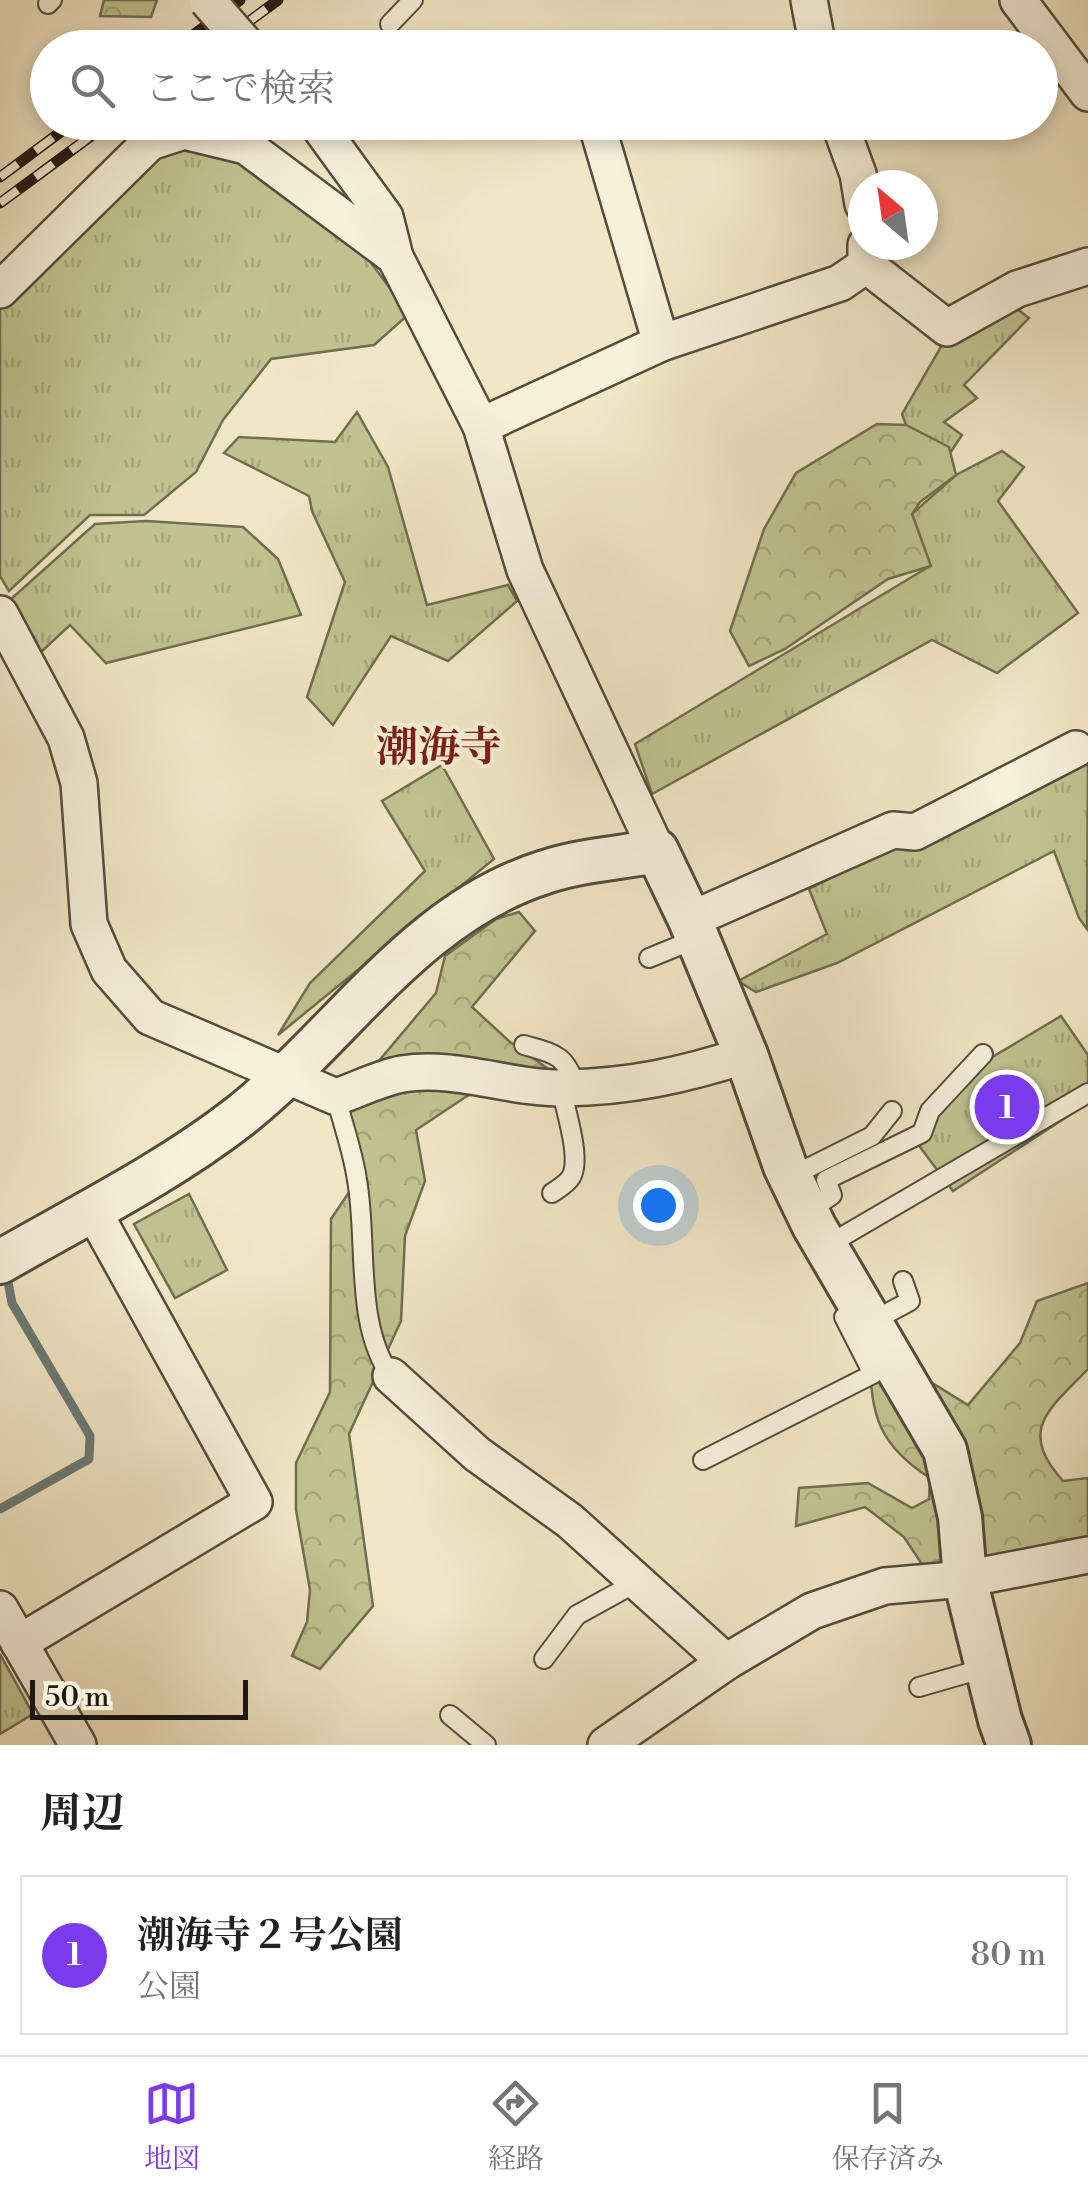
<!DOCTYPE html>
<html lang="ja">
<head>
<meta charset="utf-8">
<style>
  :root { --surface:#fff; --page:#f6f6f6; --text:#222; --muted:#767676; --line:#e0e0e0; --accent:#7c3aed }
  body { margin:0; font-family:"Libre Bodoni","Noto Serif JP",serif; background:var(--page); color:var(--text) }
  .compass { position:absolute; left:848px; top:170px; width:90px; height:90px; border-radius:50%; background:var(--surface); box-shadow:0 5px 15px #0003; rotate:331deg }
  .scale { position:absolute; left:30px; bottom:25px; width:218px; box-sizing:border-box; padding-left:10px; border:5px solid #21180f; border-top:0; font-size:28px; line-height:35px; white-space:nowrap; color:#21180f; -webkit-text-stroke:8px #f6efda; paint-order:stroke }
  .you { position:absolute; left:658px; top:1205px; width:35px; height:35px; margin:-25px; border:8px solid #fff; border-radius:50%; background:#1a73e8; box-shadow:0 0 0 15px #1a73e833 }
  .badge { display:grid; place-items:center; width:65px; height:65px; border-radius:50%; background:var(--accent); color:#fff; font-size:32px; font-weight:700 }
  .pin { position:absolute; translate:-50% -50%; border:5px solid #fff; box-shadow:0 2px 10px #0006 }
  .list { margin:0; padding:0; list-style:none }
  h2 { display:flex; justify-content:space-between; align-items:center; height:130px; margin:0; padding:0 40px; font-size:42px }
  h2 small { font-size:32px; font-weight:400; color:var(--muted) }
  .list li { display:grid; grid-template-columns:65px 1fr auto; gap:30px; align-items:center; box-sizing:border-box; height:160px; margin:0 20px 20px; padding:0 20px; border:2px solid var(--line); border-radius:0px }
  .list b { display:block; font-size:38px; white-space:nowrap }
  .list p { margin:0; font-size:32px; white-space:nowrap; color:var(--muted) }
  .list em { font-size:32px; font-style:normal; color:var(--muted) }
  .icon { flex:none; width:55px; height:55px; fill:none; stroke:currentColor; stroke-width:2; stroke-linecap:round; stroke-linejoin:round }
  .map { position:relative; flex:none; width:1088px; height:1745px; overflow:hidden }
  .search { position:absolute; background:var(--surface); box-shadow:0 5px 15px #0003; left:30px; right:30px; top:30px; height:110px; display:flex; align-items:center; gap:25px; box-sizing:border-box; padding:0 35px; border-radius:55px; color:var(--muted); font-size:38px }
  .sheet { height:310px; background:var(--surface) }
  nav { display:flex; justify-content:space-around; align-items:center; box-sizing:border-box; height:140px; border-top:2px solid var(--line); background:var(--surface); font-size:28px; color:var(--muted) }
  nav a { display:grid; justify-items:center; gap:5px }
  nav .on { color:var(--accent) }
  .map>svg:first-child { display:block }
  .grass { fill:url(#grass-tufts); stroke:#706e50; stroke-width:2.5 }
  .forest { fill:url(#forest-crowns); stroke:#706e50; stroke-width:2.5 }
  .lines { fill:none; stroke-linecap:round; stroke-linejoin:round }
  .stream { stroke:#6c7b78; stroke-width:9 }
  .service-casing { stroke:#554c3d; stroke-width:22 }
  .minor-casing { stroke:#554c3d; stroke-width:40 }
  .tertiary-casing { stroke:#554c3d; stroke-width:48 }
  .service { stroke:#f6efda; stroke-width:18 }
  .minor { stroke:#f6efda; stroke-width:35 }
  .tertiary { stroke:#f6efda; stroke-width:42 }
  .rail-casing { stroke:#21180f; stroke-width:11 }
  .rail { stroke:#f6efda; stroke-width:8; stroke-dasharray:22; stroke-linecap:butt }
  .minor-bridge-casing { stroke:#554c3d; stroke-width:40; stroke-linecap:butt }
  .minor-bridge { stroke:#f6efda; stroke-width:35 }
  .labels { text-anchor:middle; dominant-baseline:central; stroke-width:8; stroke-linejoin:round; paint-order:stroke }
  .neighbourhood-label { font-size:42px; font-weight:bold; fill:#7a1f14; stroke:#f6efda }
</style>
</head>
<body>
<div class="map">
<svg width="1088" height="1745" viewBox="0 0 1088 1745">
  <defs>
    <pattern id="grass-tufts" width="24" height="20" patternUnits="userSpaceOnUse" patternTransform="scale(2.5)"><rect width="24" height="20" fill="#c0c391"/><path d="M3 7l-1-3M5 7V3M7 7l1-3M15 17l-1-3M17 17v-4M19 17l1-3" fill="none" stroke="#a5a77c"/></pattern>
    <pattern id="forest-crowns" width="20" height="18" patternUnits="userSpaceOnUse" patternTransform="scale(2.5)"><rect width="20" height="18" fill="#c0c391"/><path d="M2 6a3 3 0 1 1 6 0M12 15a3 3 0 1 1 6 0" fill="none" stroke="#a5a77c"/></pattern>
  </defs>
  <rect width="100%" height="100%" fill="#f1e6c6"/>
  <filter id="stains"><feTurbulence type="fractalNoise" baseFrequency=".002" numOctaves="4"/><feColorMatrix values="0 0 0 0 .2 0 0 0 0 .09 0 0 0 0 .02 0 0 0 .5 -.17"/></filter>
  <radialGradient id="worn" r=".72"><stop offset=".6" stop-color="#630" stop-opacity="0"/><stop offset="1" stop-color="#630" stop-opacity=".3"/></radialGradient>
  <!-- grass -->
  <g class="grass">
    <polygon points="169,148 225,150 366,256 409,314 374,345 271,359 223,420 196,472 144,515 90,515 9,591 0,576 0,303"/>
    <polygon points="1008,302 1029,318 964,385 977,398 944,422 962,435 950,453 906,425 902,414 942,345"/>
    <polygon points="357,412 388,467 427,605 508,585 517,601 448,661 391,636 333,725 307,697 345,582 312,511 309,496 224,453 239,437 335,442"/>
    <polygon points="1002,451 1024,467 998,501 1078,613 997,673 932,640 652,794 635,744 930,566 912,514 956,475"/>
    <polygon points="146,521 243,527 278,559 301,615 106,663 70,625 39,654 11,599 95,524"/>
    <polygon points="1088,763 1087,929 1079,918 1054,851 837,963 756,992 738,981 827,934 809,889 891,847 919,847"/>
    <polygon points="442,765 494,859 278,1035 310,983 425,871 382,801"/>
    <polygon points="1061,1016 1088,1055 1088,1103 953,1191 914,1139 974,1068"/>
    <polygon points="189,1194 227,1270 175,1298 134,1224"/>
    <polygon points="0,1654 33,1714 0,1734"/>
  </g>
  <!-- forest -->
  <g class="forest">
    <polygon points="104,0 157,0 151,17 100,16"/>
    <polygon points="877,424 906,425 949,447 956,475 920,502 912,514 931,566 888,579 785,649 749,666 730,631 764,529 796,473"/>
    <polygon points="519,912 535,931 472,1007 510,1042 554,1073 497,1080 464,1098 416,1130 425,1181 405,1236 401,1321 349,1434 373,1606 320,1669 292,1656 307,1622 310,1590 296,1510 296,1463 330,1392 331,1219 354,1185 346,1100 436,993 445,956 496,919"/>
    <path d="M1088 1283V1369C1049 1410 1017 1429 1063 1481L1088 1478V1549L929 1575 904 1537 865 1507 796 1526 799 1488 868 1483 912 1508 929 1499 930 1478C880 1446 870 1416 870 1358L911 1370 968 1405 1020 1343 1037 1301Z"/>
  </g>
  <g class="lines">
    <!-- stream -->
    <polyline class="stream" points="0,1509 89,1459 90,1436 12,1303 6,1271"/>
    <defs>
      <g id="service">
        <polyline points="48,4 52,0"/>
        <polyline points="390,24 413,0"/>
        <polyline points="649,958 698,938"/>
        <path d="M524 1045C555 1054 565 1054 576 1087"/>
        <path d="M336 1097C343 1125 353 1152 357 1180 368 1241 354 1324 391 1376"/>
        <polyline points="790,1177 872,1136 892,1111"/>
        <path d="M552 1193C559 1188 567 1184 571 1177 582 1159 565 1109 561 1088"/>
        <polyline points="807,1212 832,1195 826,1180 922,1133 930,1111 983,1054"/>
        <polyline points="826,1246 1088,1093"/>
        <polyline points="871,1322 910,1301 903,1281"/>
        <polyline points="703,1460 873,1374 844,1317"/>
        <polyline points="544,1659 577,1615 637,1582"/>
        <polyline points="919,1687 985,1668"/>
        <polyline points="450,1715 486,1745"/>
      </g>
      <g id="minor">
        <polyline points="809,0 818,48"/>
        <polyline points="1018,0 1088,93"/>
        <polyline points="316,122 385,217 395,257 481,426 525,570 657,851"/>
        <polyline points="596,122 661,343"/>
        <polyline points="839,122 858,174 863,204"/>
        <polyline points="866,265 947,328 1017,289 1088,266"/>
        <polyline points="0,290 150,142 184,131 246,146 395,257"/>
        <polyline points="481,426 661,343 840,283 866,265 866,245"/>
        <path d="M0 614 66 738 79 783 89 924 109 970 150 1017 336 1097C357 1090 380 1078 402 1074 455 1065 511 1089 564 1088 630 1087 684 1075 746 1055"/>
        <polyline points="690,920 893,830 915,832 1076,749"/>
        <polyline points="391,1376 477,1454 570,1521 726,1662"/>
        <polyline points="0,1609 78,1745"/>
        <polyline points="19,1643 254,1502 92,1209"/>
        <polyline points="606,1745 726,1662 812,1611 885,1586 965,1579 1088,1555"/>
      </g>
      <path id="tertiary" d="M0 1262C80 1216 167 1173 240 1116 342 1035 415 913 545 872 580 860 620 858 657 851L690 920 746 1055 785 1166 814 1226 945 1450 960 1517 965 1579 1000 1720 1009 1745"/>
    </defs>
    <!-- service casing -->
    <use href="#service" class="service-casing"/>
    <!-- minor casing -->
    <use href="#minor" class="minor-casing"/>
    <!-- tertiary casing -->
    <use href="#tertiary" class="tertiary-casing"/>
    <!-- service -->
    <use href="#service" class="service"/>
    <!-- minor -->
    <use href="#minor" class="minor"/>
    <!-- tertiary -->
    <use href="#tertiary" class="tertiary"/>
    <defs>
      <g id="rail">
        <polyline points="176,48 240,0"/>
        <polyline points="213,48 278,0"/>
        <polyline points="0,177 74,122"/>
        <polyline points="0,203 110,122"/>
      </g>
    </defs>
    <!-- rail casing -->
    <use href="#rail" class="rail-casing"/>
    <!-- rail -->
    <use href="#rail" class="rail"/>
    <defs>
      <polyline id="minor-bridge" points="207,0 249,48"/>
    </defs>
    <!-- minor-bridge casing -->
    <use href="#minor-bridge" class="minor-bridge-casing"/>
    <!-- minor-bridge -->
    <use href="#minor-bridge" class="minor-bridge"/>
  </g>
  <g class="labels">
    <!-- neighbourhood labels -->
    <g class="neighbourhood-label">
      <text x="439" y="748">潮海寺</text>
    </g>
  </g>
  <rect width="100%" height="100%" filter="url(#stains)"/>
  <rect width="100%" height="100%" fill="url(#worn)"/>
</svg>
<svg class="compass" viewBox="-18 -18 36 36"><path d="M0-13l5 13h-10z" fill="#e53935"/><path d="M0 13l5-13h-10z" fill="#767676"/></svg>
<div class="scale">50 m</div>
<div class="you"></div>
<div class="pin badge" style="left:1007px;top:1107px">1</div>
<div class="search"><svg class="icon" aria-label="search" viewBox="0 0 24 24"><circle cx="10" cy="10" r="6"/><path d="M15 15l6 6"/></svg>ここで検索</div>
</div>
<section class="sheet">
<h2>周辺<small></small></h2>
<ul class="list">
<li><span class="badge">1</span><div><b>潮海寺２号公園</b><p>公園</p></div><em>80 m</em></li>
</ul>
</section>
<nav>
<a class="on"><svg class="icon" aria-label="map" viewBox="0 0 24 24"><path d="M3 6l6-2 6 2 6-2v14l-6 2-6-2-6 2zM9 4v14M15 6v14"/></svg>地図</a>
<a><svg class="icon" aria-label="directions" viewBox="0 0 24 24"><path d="M12 3l9 9-9 9-9-9zM9 14v-3h6M13 9l2 2-2 2"/></svg>経路</a>
<a><svg class="icon" aria-label="saved" viewBox="0 0 24 24"><path d="M7 4h10v16l-5-4-5 4z"/></svg>保存済み</a>
</nav>
</body>
</html>
